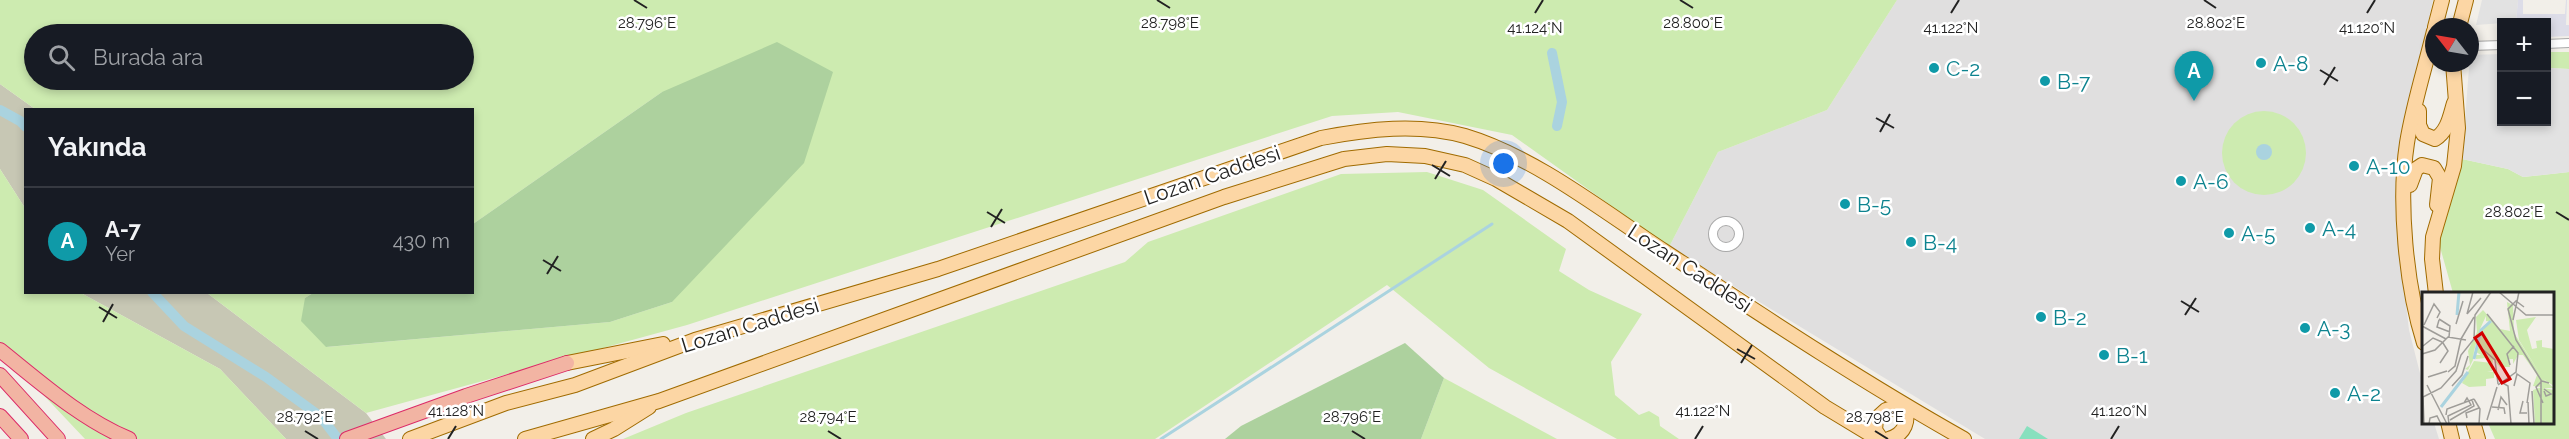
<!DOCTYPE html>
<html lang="tr">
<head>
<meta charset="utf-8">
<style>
  :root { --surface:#171b24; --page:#242831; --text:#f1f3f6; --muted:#9ea1a6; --line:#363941; --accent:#0b8043 }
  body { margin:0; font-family:Raleway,sans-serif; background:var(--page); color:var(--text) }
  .controls { position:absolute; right:18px; top:18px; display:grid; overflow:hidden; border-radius:0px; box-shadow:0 3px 9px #0003 }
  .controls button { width:54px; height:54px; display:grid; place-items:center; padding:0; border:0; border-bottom:2px solid var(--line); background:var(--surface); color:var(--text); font:30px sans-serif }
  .compass { position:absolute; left:2425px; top:18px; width:54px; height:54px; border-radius:50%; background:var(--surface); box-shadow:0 3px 9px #0003; rotate:301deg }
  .you { position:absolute; left:1504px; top:164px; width:21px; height:21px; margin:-15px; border:4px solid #fff; border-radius:50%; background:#1a73e8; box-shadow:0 0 0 9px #1a73e833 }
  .badge { display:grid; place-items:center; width:39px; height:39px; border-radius:50%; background:var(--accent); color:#fff; font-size:20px; font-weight:700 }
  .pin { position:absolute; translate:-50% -50px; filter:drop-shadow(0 2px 3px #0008) }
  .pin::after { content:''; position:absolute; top:32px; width:21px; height:18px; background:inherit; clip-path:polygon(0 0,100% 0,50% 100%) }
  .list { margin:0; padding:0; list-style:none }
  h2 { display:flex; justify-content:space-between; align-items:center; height:78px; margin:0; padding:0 24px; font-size:26px }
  h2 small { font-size:20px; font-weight:400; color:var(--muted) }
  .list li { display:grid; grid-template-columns:39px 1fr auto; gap:18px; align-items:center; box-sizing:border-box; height:108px; padding:0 24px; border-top:2px solid var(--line) }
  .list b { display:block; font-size:22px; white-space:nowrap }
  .list p { margin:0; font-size:20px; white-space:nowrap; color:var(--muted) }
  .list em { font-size:20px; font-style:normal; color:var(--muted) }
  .icon { flex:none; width:33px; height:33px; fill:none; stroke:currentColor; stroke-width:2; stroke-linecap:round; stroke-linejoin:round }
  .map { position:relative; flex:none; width:2569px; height:439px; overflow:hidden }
  .search { position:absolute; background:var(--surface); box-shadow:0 3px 9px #0003; left:24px; top:24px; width:450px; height:66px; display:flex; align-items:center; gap:15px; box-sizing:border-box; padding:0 21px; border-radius:33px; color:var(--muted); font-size:22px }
  .panel { position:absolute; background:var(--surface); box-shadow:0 3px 9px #0003; left:24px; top:108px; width:450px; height:186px; border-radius:0px }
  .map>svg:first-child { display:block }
  .residential { fill:#e0dfdf }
  .construction { fill:#c7c7b4 }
  .grass { fill:#cdebb0; fill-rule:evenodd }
  .forest { fill:#add19e }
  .pitch { fill:#88e0be }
  .parking { fill:#e2e2e2 }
  .plaza { fill:#dddde8 }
  .water { fill:#aad3df }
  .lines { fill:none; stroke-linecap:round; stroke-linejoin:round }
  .stream { stroke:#aad3df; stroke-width:3 }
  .canal { stroke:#aad3df; stroke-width:10 }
  .minor-casing { stroke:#a9a9a9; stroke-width:10 }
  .primary-casing { stroke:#a06b00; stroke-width:16 }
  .trunk-casing { stroke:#dc2a67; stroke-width:16 }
  .minor { stroke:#fff; stroke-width:8 }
  .primary { stroke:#fcd6a4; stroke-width:14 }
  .trunk { stroke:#f2b4a3; stroke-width:14 }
  .ticks { fill:none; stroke:#222; stroke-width:2 }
  .culture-dot { fill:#0f9aa8; stroke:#fff; stroke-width:2 }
  .labels { text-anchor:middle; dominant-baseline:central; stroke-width:5; stroke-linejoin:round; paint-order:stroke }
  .culture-label { font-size:21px; fill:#0d838f; stroke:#fff; text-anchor:start }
  .street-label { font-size:21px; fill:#222; stroke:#fff }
  .inset-river { fill:none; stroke:#aad3df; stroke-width:3 }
  .inset-road { fill:none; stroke:#9f9d99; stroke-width:1.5 }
  .view { fill:#d40000; fill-opacity:0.15; stroke:#d40000; stroke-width:3 }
  .inset-edge { fill:none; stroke:#222; stroke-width:3 }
  .ticks-label { font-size:15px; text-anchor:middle; fill:#222; stroke:#fff; stroke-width:5; stroke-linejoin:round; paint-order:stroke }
</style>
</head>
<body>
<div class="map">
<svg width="2569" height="439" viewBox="0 0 2569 439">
  <rect width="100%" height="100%" fill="#f2efe9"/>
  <!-- residential -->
  <polygon class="residential" points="1897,0 2433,0 2400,147 2397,226 2409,330 2423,385 2424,422 2434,423 2439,439 1985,439 1669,247 1718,152 1827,110"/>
  <!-- construction -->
  <g class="construction">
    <polygon points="0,84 35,109 26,110 25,208 0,169"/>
    <polygon points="81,293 207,293 366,413 386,439 286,439 220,369"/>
  </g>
  <!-- grass -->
  <g class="grass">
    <path d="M0 0H1897L1827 110 1718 152 1669 247 1512 135 1398 112 1332 116 687 325 366 413 207 293H313L305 298 327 347 610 322 672 302 662 92 473 224 472 110 35 109 0 84ZM34 34H464V80H34Z"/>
    <polygon points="2547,52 2569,52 2569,69 2547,68"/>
    <circle cx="2264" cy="153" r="42"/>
    <polygon points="2462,159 2508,169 2523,177 2569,172 2569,439 2495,439 2488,423 2552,422 2552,294 2453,293 2438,240"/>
    <polygon points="0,169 25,208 26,292 81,293 220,369 286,439 85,439 0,349"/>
    <polygon points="1427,172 1483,190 1566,249 1559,271 1589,290 1642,314 1611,362 1615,395 1639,415 1649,411 1659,417 1660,426 1679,439 1617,439 1489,368 1387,285 1155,439 623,439 686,413 1125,262 1148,242 1341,174"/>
    <polygon points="1444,378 1557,439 1421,439"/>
  </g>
  <!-- forest -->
  <g class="forest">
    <polygon points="777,42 833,72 804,163 672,302 610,322 326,347 301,321 305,298 313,293 472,292 473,224 662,92"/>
    <polygon points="1405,343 1444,378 1421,439 1225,439 1241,426"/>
  </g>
  <!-- pitch -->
  <polygon class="pitch" points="2027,426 2048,439 2019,439"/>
  <!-- parking -->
  <g class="parking">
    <polygon points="2482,0 2518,0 2516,22 2476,25"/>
    <polygon points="2501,54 2502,122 2546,122 2547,68 2569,69 2569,172 2523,177 2508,169 2462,159 2470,55"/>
  </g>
  <!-- plaza -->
  <polygon class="plaza" points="2518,0 2523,0 2523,14 2565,14 2566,0 2567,0 2566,25 2569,25 2569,36 2547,37 2546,22 2516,22"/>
  <!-- water -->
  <circle class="water" cx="2264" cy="152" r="8"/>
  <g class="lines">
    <!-- stream -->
    <polyline class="stream" points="1161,439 1492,224"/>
    <!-- canal -->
    <g class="canal">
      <polyline points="1552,53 1562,102 1557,126"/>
      <polyline points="0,110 20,121 26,127"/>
      <polyline points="152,292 184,326 266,377 321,417 338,439"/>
    </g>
    <defs>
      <g id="minor">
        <polyline points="2546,44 2569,43"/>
        <polyline points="2470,46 2502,45"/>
        <circle cx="1726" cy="234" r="13"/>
      </g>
      <g id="primary">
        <polyline points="2435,27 2442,0"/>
        <polyline points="2459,27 2466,0"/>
        <path d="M2419 111V125L2423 134 2435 139C2448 131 2450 116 2454 103"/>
        <polyline points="2410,185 2416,169 2422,165 2434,168 2440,178 2437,205"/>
        <polyline points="2436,294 2432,259 2433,237 2454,166 2458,128 2453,63"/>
        <path d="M2424 343C2406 286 2398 202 2407 143 2413 105 2425 68 2434 31"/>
        <polyline points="567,363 663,344"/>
        <polyline points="2448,422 2452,439"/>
        <polyline points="2473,422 2478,439"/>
        <path d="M410 439 506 403 575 385 695 340 938 269 1321 138C1368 129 1418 123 1465 136 1535 157 1603 211 1664 251 1763 316 1861 381 1964 439"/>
        <polyline points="525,439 659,401 1224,197 1344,159 1387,154 1425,156 1465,165 1496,179 1568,221 1825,407 1878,439"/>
        <polyline points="593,439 614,429 649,407"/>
        <path d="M1881 439 1875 430 1876 419 1886 410 1904 405C1910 421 1905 434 1889 439"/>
      </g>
      <g id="trunk">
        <path d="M0 350C40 382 81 419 129 439"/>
        <polyline points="0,375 58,439"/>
        <polyline points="0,416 21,439"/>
        <polyline points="347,439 466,396 567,363"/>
      </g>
    </defs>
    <!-- minor casing -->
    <use href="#minor" class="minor-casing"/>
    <!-- primary casing -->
    <use href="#primary" class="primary-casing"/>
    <!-- trunk casing -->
    <use href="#trunk" class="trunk-casing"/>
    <!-- minor -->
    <use href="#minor" class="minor"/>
    <!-- primary -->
    <use href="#primary" class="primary"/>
    <!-- trunk -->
    <use href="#trunk" class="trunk"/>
  </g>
  <!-- ticks -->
  <path class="ticks" d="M634 0 647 8M1157 0 1170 8M1680 0 1693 8M2204 0 2216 8M1535 13 1543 0M1951 13 1959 0M2367 13 2375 0M2320 70 2338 81M2324 85 2335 67M1876 118 1894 128M1880 132 1890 114M1432 165 1450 176M1435 179 1446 161M987 212 1005 223M2556 212 2569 220M991 227 1002 209M543 260 561 271M547 274 558 256M2181 301 2199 312M99 307 117 318M2185 315 2196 298M103 322 113 304M1737 349 1755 359M1741 363 1752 345M305 431 318 439M828 431 841 439M1352 431 1365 439M1875 431 1888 439M448 439 456 426M1695 439 1703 426M2111 439 2119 426"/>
  <!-- markers -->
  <g class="culture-dot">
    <circle cx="2261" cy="63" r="6"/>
    <circle cx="1934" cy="68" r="6"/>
    <circle cx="2045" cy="81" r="6"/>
    <circle cx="2354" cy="166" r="6"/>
    <circle cx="2181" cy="181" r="6"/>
    <circle cx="1845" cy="204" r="6"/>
    <circle cx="2310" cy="228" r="6"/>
    <circle cx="2229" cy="233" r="6"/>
    <circle cx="1911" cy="242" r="6"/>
    <circle cx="2041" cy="317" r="6"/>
    <circle cx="2305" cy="328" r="6"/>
    <circle cx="2104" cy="355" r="6"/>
    <circle cx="2335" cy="393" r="6"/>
  </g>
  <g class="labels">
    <!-- culture labels -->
    <g class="culture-label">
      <text x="2273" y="63">A-8</text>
      <text x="1946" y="68">C-2</text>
      <text x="2057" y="81">B-7</text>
      <text x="2366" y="166">A-10</text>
      <text x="2193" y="181">A-6</text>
      <text x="1857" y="204">B-5</text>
      <text x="2322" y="228">A-4</text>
      <text x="2241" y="233">A-5</text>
      <text x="1923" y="242">B-4</text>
      <text x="2053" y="317">B-2</text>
      <text x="2317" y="328">A-3</text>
      <text x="2116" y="355">B-1</text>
      <text x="2347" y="393">A-2</text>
    </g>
    <!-- street labels -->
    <g class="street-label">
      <text transform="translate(1212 175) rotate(-19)">Lozan Caddesi</text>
      <text transform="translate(1690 268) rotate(33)">Lozan Caddesi</text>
      <text transform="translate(750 325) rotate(-17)">Lozan Caddesi</text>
    </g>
  </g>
  <!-- overview -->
  <g transform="translate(2422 292)">
    <rect width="132" height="132" fill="#f2efe9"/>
    <path d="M85 10 91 13 92 41 120 85 97 48 94 28 114 25 105 38 110 57 115 56 114 49 120 48V55L132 57V94L121 87 132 96H121L132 98V132H113L111 98 120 95 111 94 115 83 101 63H96L91 72V67H87L88 75H78L57 52 59 38 70 30 64 29V24L58 37 52 59 51 68 46 78 43 77 48 73 46 59 55 40 54 25 61 18 78 37 88 39ZM56 54 71 67 70 79H65L72 80V86L64 87V94L47 95 40 91 52 69 70 71 64 66 54 67V63H59L54 60Z" fill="#cdebb0"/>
    <path class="inset-river" d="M35 23 37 0M52 67 59 38 69 29M19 115 46 80"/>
    <path class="inset-road" d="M77 0 104 23H132M102 15 94 9 86 17 94 48 119 88V132M45 22 51 0M45 22 59 6M65 22 96 61 94 80 76 93M17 27 28 34 27 45M17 28 15 35 28 40M91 28 97 0M34 32 41 9M2 33 12 12 18 20 15 26M0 34 24 47M39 47 52 25M1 54 11 46 20 50M58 55 73 68 76 92M0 62 13 58 26 45 44 48M18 71 26 59 21 51M88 73 85 62 92 54M26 80 33 74 39 47M6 85 25 79M79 90 86 94 89 132M5 93 25 132M30 94 40 83 46 64M92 94 95 82 108 91 105 111M110 99 112 132M122 99 124 104 129 102 122 97M52 107 58 117 57 132M101 109 98 121H105M106 110 107 132M121 111 114 95 120 89 127 91M70 115 82 116 83 122M76 118 79 105 85 113M24 123 25 117 52 107M45 126 44 121 57 116M28 128 52 114 50 108M65 128 75 95M2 132 1 105 19 96 34 79 39 63 52 47 53 23 69 0M7 132 8 126 15 124 19 132M27 132 26 124 49 113 45 106 42 111"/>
    <path class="view" d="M60 41 88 87 80 91 53 46Z"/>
    <rect width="132" height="132" class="inset-edge"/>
  </g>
  <g class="ticks-label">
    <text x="1693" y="28">28.800°E</text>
    <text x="647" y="28">28.796°E</text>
    <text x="1170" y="28">28.798°E</text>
    <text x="2216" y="28">28.802°E</text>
    <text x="1535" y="33">41.124°N</text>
    <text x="1951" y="33">41.122°N</text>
    <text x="2367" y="33">41.120°N</text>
    <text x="2514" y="217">28.802°E</text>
    <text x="456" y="416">41.128°N</text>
    <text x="1703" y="416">41.122°N</text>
    <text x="2119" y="416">41.120°N</text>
    <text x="305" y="422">28.792°E</text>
    <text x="828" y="422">28.794°E</text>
    <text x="1352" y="422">28.796°E</text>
    <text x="1875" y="422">28.798°E</text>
  </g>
</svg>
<div class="controls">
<button>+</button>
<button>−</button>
</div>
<svg class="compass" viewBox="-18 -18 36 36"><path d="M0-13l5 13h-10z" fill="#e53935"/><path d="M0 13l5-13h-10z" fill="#9ea1a6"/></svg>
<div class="you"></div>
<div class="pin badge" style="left:2194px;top:101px;background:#0f9aa8">A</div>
<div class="search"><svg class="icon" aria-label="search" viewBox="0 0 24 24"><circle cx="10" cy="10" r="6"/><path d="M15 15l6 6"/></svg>Burada ara</div>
<section class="panel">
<h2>Yakında<small></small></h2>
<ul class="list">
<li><span class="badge" style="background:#0f9aa8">A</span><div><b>A-7</b><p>Yer</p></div><em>430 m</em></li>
</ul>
</section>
</div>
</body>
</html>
